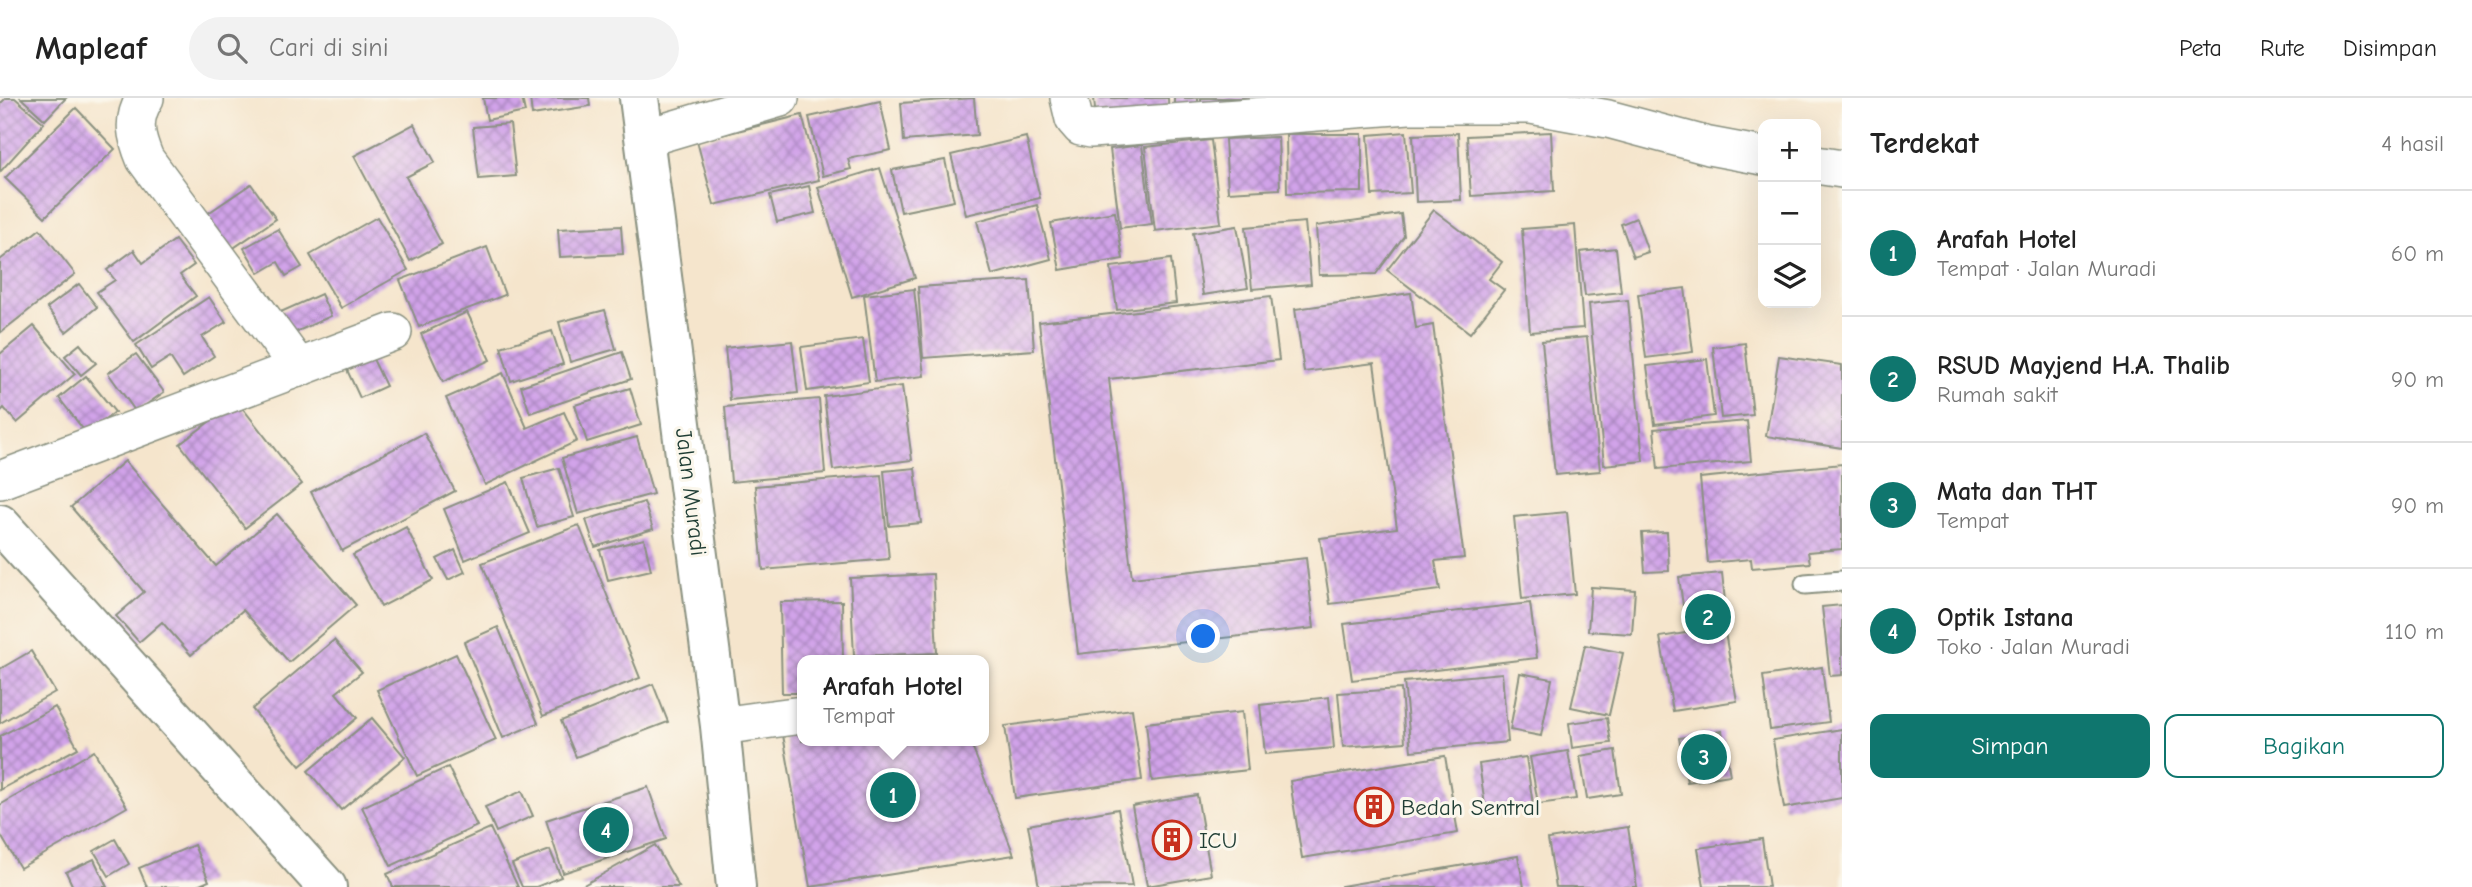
<!DOCTYPE html>
<html lang="id">
<head>
<meta charset="utf-8">
<style>
  :root { --surface:#fff; --page:#f2f2f2; --text:#222; --muted:#767676; --line:#e0e0e0; --accent:#0f766e }
  body { margin:0; font-family:"Comic Neue",sans-serif; background:var(--page); color:var(--text) }
  .controls { position:absolute; right:21px; top:21px; display:grid; overflow:hidden; border-radius:14px; box-shadow:0 7px 28px #0002 }
  .controls button { width:63px; height:63px; display:grid; place-items:center; padding:0; border:0; border-bottom:2px solid var(--line); background:var(--surface); color:var(--text); font:35px sans-serif }
  .you { position:absolute; left:1204px; top:539px; width:24px; height:24px; margin:-18px; border:5px solid #fff; border-radius:50%; background:#1a73e8; box-shadow:0 0 0 10px #1a73e833 }
  .badge { display:grid; place-items:center; width:46px; height:46px; border-radius:50%; background:var(--accent); color:#fff; font-size:23px; font-weight:700 }
  .pin { position:absolute; translate:-50% -50%; border:4px solid #fff; box-shadow:0 2px 7px #0006 }
  .popup { position:absolute; left:797px; top:557px; width:192px; height:91px; box-sizing:border-box; display:grid; place-content:center; border-radius:14px; background:var(--surface); filter:drop-shadow(0 2px 5px #0005); font-size:23px; white-space:nowrap; color:var(--muted) }
  .popup b { font-size:26px; color:var(--text) }
  .popup::after { content:''; position:absolute; left:50%; top:100%; margin-left:-14px; border:14px solid transparent; border-top-color:var(--surface) }
  .list { margin:0; padding:0; list-style:none }
  h2 { display:flex; justify-content:space-between; align-items:center; height:91px; margin:0; padding:0 28px; font-size:30px }
  h2 small { font-size:23px; font-weight:400; color:var(--muted) }
  .list li { display:grid; grid-template-columns:46px 1fr auto; gap:21px; align-items:center; box-sizing:border-box; height:126px; padding:0 28px; border-top:2px solid var(--line) }
  .list b { display:block; font-size:26px; white-space:nowrap }
  .list p { margin:0; font-size:23px; white-space:nowrap; color:var(--muted) }
  .list em { font-size:23px; font-style:normal; color:var(--muted) }
  .actions { display:flex; gap:14px; padding:21px 28px }
  .actions a { flex:1; padding:16px 0; border:2px solid var(--accent); border-radius:14px; text-align:center; font-size:24px; color:var(--accent) }
  .actions .main { background:var(--accent); color:#fff }
  .icon { flex:none; width:38px; height:38px; fill:none; stroke:currentColor; stroke-width:2; stroke-linecap:round; stroke-linejoin:round }
  .map { position:relative; flex:none; width:1842px; height:789px; overflow:hidden }
  header { display:flex; align-items:center; gap:42px; box-sizing:border-box; height:98px; padding:0 35px; background:var(--surface); border-bottom:2px solid var(--line) }
  header strong { font-size:33px }
  nav { display:flex; gap:38px; margin-inline-start:auto; font-size:24px }
  .search { width:490px; height:63px; background:var(--page); display:flex; align-items:center; gap:18px; box-sizing:border-box; padding:0 24px; border-radius:38px; color:var(--muted); font-size:26px }
  main { display:flex }
  aside { flex:1; background:var(--surface) }
  .map>svg:first-child { display:block }
  .building { fill:url(#building-cross-hatch) }
  .lines { fill:none; stroke-linecap:round; stroke-linejoin:round }
  .service-casing { stroke:#8a9180; stroke-width:23 }
  .minor-casing { stroke:#8a9180; stroke-width:40 }
  .secondary-casing { stroke:#8a9180; stroke-width:42 }
  .trunk-casing { stroke:#8a9180; stroke-width:42 }
  .service { stroke:#fff; stroke-width:19 }
  .minor { stroke:#fff; stroke-width:37 }
  .secondary { stroke:#fff; stroke-width:38 }
  .trunk { stroke:#fff; stroke-width:38 }
  .labels { text-anchor:middle; dominant-baseline:central; stroke-width:6; stroke-linejoin:round; paint-order:stroke }
  .street-label { font-size:23px; fill:#1f3d34; stroke:#fbf7ec }
  .poi-label { font-size:23px; fill:#1f3d34; stroke:#fbf7ec; text-anchor:start }
</style>
</head>
<body>
<header>
<strong>Mapleaf</strong>
<div class="search"><svg class="icon" aria-label="search" viewBox="0 0 24 24"><circle cx="10" cy="10" r="6"/><path d="M15 15l6 6"/></svg>Cari di sini</div>
<nav><a>Peta</a><a>Rute</a><a>Disimpan</a></nav>
</header>
<main>
<div class="map">
<svg width="1842" height="789" viewBox="0 0 1842 789">
  <defs>
    <pattern id="building-cross-hatch" width="8" height="8" patternUnits="userSpaceOnUse" patternTransform="scale(1.75)"><rect width="8" height="8" fill="#d1a3e9"/><path d="M0 0l8 8M0 8l8-8" fill="none" stroke="#a986be"/></pattern>
  </defs>
  <rect width="100%" height="100%" fill="#fbf7ec"/>
  <filter id="ink" filterUnits="userSpaceOnUse"><feTurbulence type="fractalNoise" baseFrequency=".0143" numOctaves="2"/><feDisplacementMap in="SourceGraphic" scale="14" xChannelSelector="R" yChannelSelector="G"/><feConvolveMatrix kernelMatrix="1 2 1 2 8 2 1 2 1" color-interpolation-filters="sRGB"/></filter>
  <filter id="wash" filterUnits="userSpaceOnUse"><feTurbulence type="fractalNoise" baseFrequency=".00686" numOctaves="4" result="noise"/><feDisplacementMap in="SourceGraphic" scale="28" xChannelSelector="R" yChannelSelector="G"/><feGaussianBlur stdDeviation="1.57" result="paint"/><feColorMatrix in="noise" values="0 0 0 0 0 0 0 0 0 0 0 0 0 0 0 0 0 1.4 0 .05"/><feComposite in="paint" operator="in"/></filter>
  <g filter="url(#wash)">
    <rect width="100%" height="100%" fill="#f5e5cc"/>
    <g id="blocks">
      <!-- building -->
      <g class="building">
        <polygon points="6,0 15,0 44,25 0,74 0,6"/>
        <polygon points="21,0 66,0 45,22"/>
        <polygon points="483,0 522,0 525,14 487,22"/>
        <polygon points="530,0 589,0 590,8 532,17"/>
        <polygon points="974,0 977,37 904,43 901,5"/>
        <polygon points="1094,0 1168,0 1169,20 1096,24"/>
        <polygon points="1174,0 1198,0 1198,9 1174,11"/>
        <polygon points="1201,0 1251,0 1251,8 1201,10"/>
        <polygon points="880,3 891,52 848,61 851,71 823,78 809,19"/>
        <polygon points="76,10 115,51 45,119 5,80"/>
        <polygon points="802,17 819,82 714,107 697,43"/>
        <polygon points="414,26 435,64 406,79 442,146 410,163 354,58"/>
        <polygon points="510,26 516,78 479,81 473,29"/>
        <polygon points="1406,34 1411,95 1372,97 1368,37"/>
        <polygon points="1551,34 1554,93 1471,98 1467,38"/>
        <polygon points="1458,35 1461,102 1416,104 1413,37"/>
        <polygon points="1286,36 1362,36 1362,94 1287,95"/>
        <polygon points="1026,39 1040,100 966,117 951,57"/>
        <polygon points="1278,39 1280,91 1228,94 1225,41"/>
        <polygon points="1211,42 1221,125 1155,133 1145,49"/>
        <polygon points="1142,47 1152,126 1120,130 1110,51"/>
        <polygon points="945,62 954,103 901,114 892,72"/>
        <polygon points="880,70 915,180 852,199 818,89"/>
        <polygon points="251,86 276,121 229,153 204,118"/>
        <polygon points="809,88 815,115 777,124 770,97"/>
        <polygon points="1037,107 1051,161 992,177 977,123"/>
        <polygon points="1434,112 1502,164 1489,181 1504,192 1470,235 1387,172"/>
        <polygon points="1115,114 1123,161 1060,172 1051,125"/>
        <polygon points="1401,116 1404,138 1376,176 1319,177 1316,128"/>
        <polygon points="377,119 408,172 341,210 310,157"/>
        <polygon points="1636,120 1648,154 1633,159 1621,126"/>
        <polygon points="1305,124 1311,186 1252,191 1246,129"/>
        <polygon points="1575,127 1583,230 1530,234 1522,131"/>
        <polygon points="621,128 623,156 560,159 558,131"/>
        <polygon points="1237,128 1248,190 1203,197 1193,135"/>
        <polygon points="40,131 75,176 0,235 0,162"/>
        <polygon points="278,131 302,169 286,178 278,164 259,175 244,150"/>
        <polygon points="175,142 194,167 180,177 196,198 134,244 97,194 115,182 107,172 134,152 143,165"/>
        <polygon points="487,149 505,197 419,229 400,182"/>
        <polygon points="1616,150 1621,194 1585,198 1580,154"/>
        <polygon points="1171,161 1176,205 1117,212 1111,169"/>
        <polygon points="1029,182 1034,252 923,260 918,189"/>
        <polygon points="79,186 97,209 66,234 47,210"/>
        <polygon points="1685,190 1693,254 1646,260 1638,196"/>
        <polygon points="914,191 924,278 875,284 864,197"/>
        <polygon points="1411,195 1416,230 1433,227 1464,460 1435,463 1440,492 1330,506 1320,440 1397,430 1374,265 1304,274 1295,211"/>
        <polygon points="321,196 331,218 285,239 274,217"/>
        <polygon points="1271,198 1279,262 1109,281 1132,480 1306,460 1314,530 1078,556 1039,224"/>
        <polygon points="209,199 226,224 202,239 214,258 183,279 170,259 151,271 136,247"/>
        <polygon points="1628,202 1643,363 1604,367 1589,206"/>
        <polygon points="605,212 616,251 570,264 559,224"/>
        <polygon points="467,214 490,262 443,284 421,236"/>
        <polygon points="34,228 75,276 17,325 4,310 0,314 0,256"/>
        <polygon points="552,233 563,266 511,283 501,249"/>
        <polygon points="1587,239 1600,373 1555,377 1542,243"/>
        <polygon points="863,241 869,284 807,293 801,249"/>
        <polygon points="792,243 798,295 730,302 725,250"/>
        <polygon points="1745,245 1753,317 1721,320 1713,249"/>
        <polygon points="80,246 96,265 81,277 65,258"/>
        <polygon points="622,254 631,281 530,315 521,288"/>
        <polygon points="136,256 164,294 136,314 108,275"/>
        <polygon points="1779,258 1842,267 1842,350 1766,338"/>
        <polygon points="373,261 386,288 360,300 347,272"/>
        <polygon points="1707,261 1714,318 1655,326 1647,268"/>
        <polygon points="503,275 527,330 564,314 577,343 485,387 446,300"/>
        <polygon points="86,278 115,314 87,336 59,300"/>
        <polygon points="902,288 912,362 833,372 824,298"/>
        <polygon points="630,290 641,327 587,344 575,307"/>
        <polygon points="819,301 825,375 731,384 725,309"/>
        <polygon points="237,303 302,386 245,430 180,346"/>
        <polygon points="1747,323 1751,363 1658,371 1654,331"/>
        <polygon points="424,335 455,393 342,453 311,394"/>
        <polygon points="637,339 653,396 578,416 562,360"/>
        <polygon points="125,363 216,468 277,416 356,507 289,564 243,512 191,557 162,524 139,544 116,518 144,494 71,409"/>
        <polygon points="1842,366 1842,451 1808,454 1810,465 1752,470 1751,461 1708,465 1700,380"/>
        <polygon points="559,370 574,419 537,429 523,380"/>
        <polygon points="915,370 921,425 889,428 884,373"/>
        <polygon points="881,377 889,461 763,472 755,388"/>
        <polygon points="508,384 530,435 465,462 444,411"/>
        <polygon points="644,404 653,431 595,449 586,422"/>
        <polygon points="1567,414 1575,496 1522,501 1514,419"/>
        <polygon points="579,427 640,580 543,618 482,465"/>
        <polygon points="406,429 433,482 381,509 353,457"/>
        <polygon points="1667,434 1669,473 1645,474 1642,435"/>
        <polygon points="644,441 651,472 608,482 600,452"/>
        <polygon points="455,452 465,474 448,482 437,461"/>
        <polygon points="1722,475 1725,503 1683,508 1679,479"/>
        <polygon points="933,476 937,555 854,558 850,480"/>
        <polygon points="1591,489 1635,492 1632,536 1588,533"/>
        <polygon points="842,503 843,562 802,562 802,595 782,595 780,504"/>
        <polygon points="1530,505 1537,560 1352,582 1344,526"/>
        <polygon points="1842,507 1842,577 1830,578 1822,509"/>
        <polygon points="498,529 538,625 503,640 464,544"/>
        <polygon points="1724,529 1737,603 1673,613 1660,539"/>
        <polygon points="334,542 362,574 336,595 357,620 300,668 252,611"/>
        <polygon points="1585,547 1623,555 1609,617 1571,609"/>
        <polygon points="31,553 55,594 0,625 0,571"/>
        <polygon points="456,556 496,642 417,678 377,592"/>
        <polygon points="1822,569 1829,624 1770,632 1763,578"/>
        <polygon points="1502,575 1508,644 1411,653 1404,584"/>
        <polygon points="1520,575 1552,581 1541,638 1510,632"/>
        <polygon points="653,586 668,624 576,659 561,623"/>
        <polygon points="1401,591 1405,644 1343,649 1338,595"/>
        <polygon points="1329,599 1334,650 1265,656 1260,607"/>
        <polygon points="55,609 78,650 0,692 0,638"/>
        <polygon points="1132,611 1142,682 1015,700 1005,628"/>
        <polygon points="1242,614 1248,672 1152,683 1146,625"/>
        <polygon points="372,620 405,659 341,712 308,673"/>
        <polygon points="1607,620 1611,645 1572,650 1569,625"/>
        <polygon points="1842,631 1842,700 1784,710 1773,642"/>
        <polygon points="1722,633 1730,677 1687,684 1679,640"/>
        <polygon points="802,634 802,643 970,643 1014,757 810,789 783,637"/>
        <polygon points="1615,652 1621,696 1587,701 1580,658"/>
        <polygon points="94,653 127,709 20,770 0,736 0,707"/>
        <polygon points="1568,653 1576,701 1538,706 1530,659"/>
        <polygon points="1445,658 1458,735 1302,760 1290,683"/>
        <polygon points="1526,659 1533,707 1486,714 1479,666"/>
        <polygon points="448,669 477,728 391,768 362,709"/>
        <polygon points="648,689 666,741 563,775 546,722"/>
        <polygon points="522,693 533,718 496,734 485,709"/>
        <polygon points="1197,697 1211,777 1147,788 1132,708"/>
        <polygon points="1118,711 1132,788 1039,789 1028,727"/>
        <polygon points="1628,729 1637,789 1556,789 1548,741"/>
        <polygon points="490,730 518,789 393,789 387,776"/>
        <polygon points="115,741 129,766 109,778 94,753"/>
        <polygon points="1762,741 1769,789 1704,789 1698,750"/>
        <polygon points="194,747 209,783 195,789 147,789 139,770"/>
        <polygon points="655,747 679,789 580,789"/>
        <polygon points="550,752 561,779 536,789 522,789 512,766"/>
        <polygon points="1518,758 1524,789 1341,789 1341,788"/>
        <polygon points="94,761 107,789 73,789 66,774"/>
      </g>
    </g>
  </g>
  <g filter="url(#ink)">
    <use href="#blocks" fill-opacity="0" stroke="#8a9180" stroke-width="2"/>
    <g class="lines">
      <defs>
        <polyline id="service" points="1805,486 1842,483"/>
        <g id="minor">
          <path d="M145 0C131 22 136 39 145 61L299 270"/>
          <polyline points="1069,0 1074,21 1081,29 1091,31 1409,7 1531,7 1608,21 1709,48 1763,58"/>
          <polyline points="645,40 780,0"/>
          <polyline points="1816,67 1842,71"/>
          <polyline points="0,382 393,234"/>
          <polyline points="720,628 802,617"/>
        </g>
        <polyline id="secondary" points="0,426 327,789"/>
        <polyline id="trunk" points="639,0 720,628 736,789"/>
      </defs>
      <!-- service casing -->
      <use href="#service" class="service-casing"/>
      <!-- minor casing -->
      <use href="#minor" class="minor-casing"/>
      <!-- secondary casing -->
      <use href="#secondary" class="secondary-casing"/>
      <!-- trunk casing -->
      <use href="#trunk" class="trunk-casing"/>
      <!-- service -->
      <use href="#service" class="service"/>
      <!-- minor -->
      <use href="#minor" class="minor"/>
      <!-- secondary -->
      <use href="#secondary" class="secondary"/>
      <!-- trunk -->
      <use href="#trunk" class="trunk"/>
    </g>
  </g>
  <!-- icons -->
  <defs>
    <symbol id="building-ring" viewBox="-11 -11 22 22"><circle r="9.5" fill="#fbf7ec" stroke="#c8321e" stroke-width="1.5"/><path d="M-4-6H4V6H1V3H-1V6H-4ZM-2.5-4.3h1.7v1.8h-1.7ZM.8-4.3h1.7v1.8H.8ZM-2.5-1h1.7V.8h-1.7ZM.8-1h1.7V.8H.8Z" fill="#c8321e"/></symbol>
  </defs>
  <g fill-rule="evenodd">
    <use href="#building-ring" x="1352" y="687" width="44" height="44"/>
    <use href="#building-ring" x="1150" y="720" width="44" height="44"/>
  </g>
  <g class="labels">
    <!-- street labels -->
    <g class="street-label">
      <text transform="translate(691 394) rotate(83)">Jalan Muradi</text>
    </g>
    <!-- poi labels -->
    <g class="poi-label">
      <text x="1401" y="709">Bedah Sentral</text>
      <text x="1199" y="742">ICU</text>
    </g>
  </g>
</svg>
<div class="controls">
<button>+</button>
<button>−</button>
<button><svg class="icon" aria-label="layers" viewBox="0 0 24 24"><path d="M12 4l9 5-9 5-9-5zM3 14l9 5 9-5"/></svg></button>
</div>
<div class="you"></div>
<div class="pin badge" style="left:893px;top:697px">1</div>
<div class="popup"><b>Arafah Hotel</b>Tempat</div>
<div class="pin badge" style="left:1708px;top:519px">2</div>
<div class="pin badge" style="left:1704px;top:659px">3</div>
<div class="pin badge" style="left:606px;top:732px">4</div>
</div>
<aside>
<h2>Terdekat<small>4 hasil</small></h2>
<ul class="list">
<li><span class="badge">1</span><div><b>Arafah Hotel</b><p>Tempat · Jalan Muradi</p></div><em>60 m</em></li>
<li><span class="badge">2</span><div><b>RSUD Mayjend H.A. Thalib</b><p>Rumah sakit</p></div><em>90 m</em></li>
<li><span class="badge">3</span><div><b>Mata dan THT</b><p>Tempat</p></div><em>90 m</em></li>
<li><span class="badge">4</span><div><b>Optik Istana</b><p>Toko · Jalan Muradi</p></div><em>110 m</em></li>
</ul>
<div class="actions"><a class="main">Simpan</a><a>Bagikan</a></div>
</aside>
</main>
</body>
</html>
